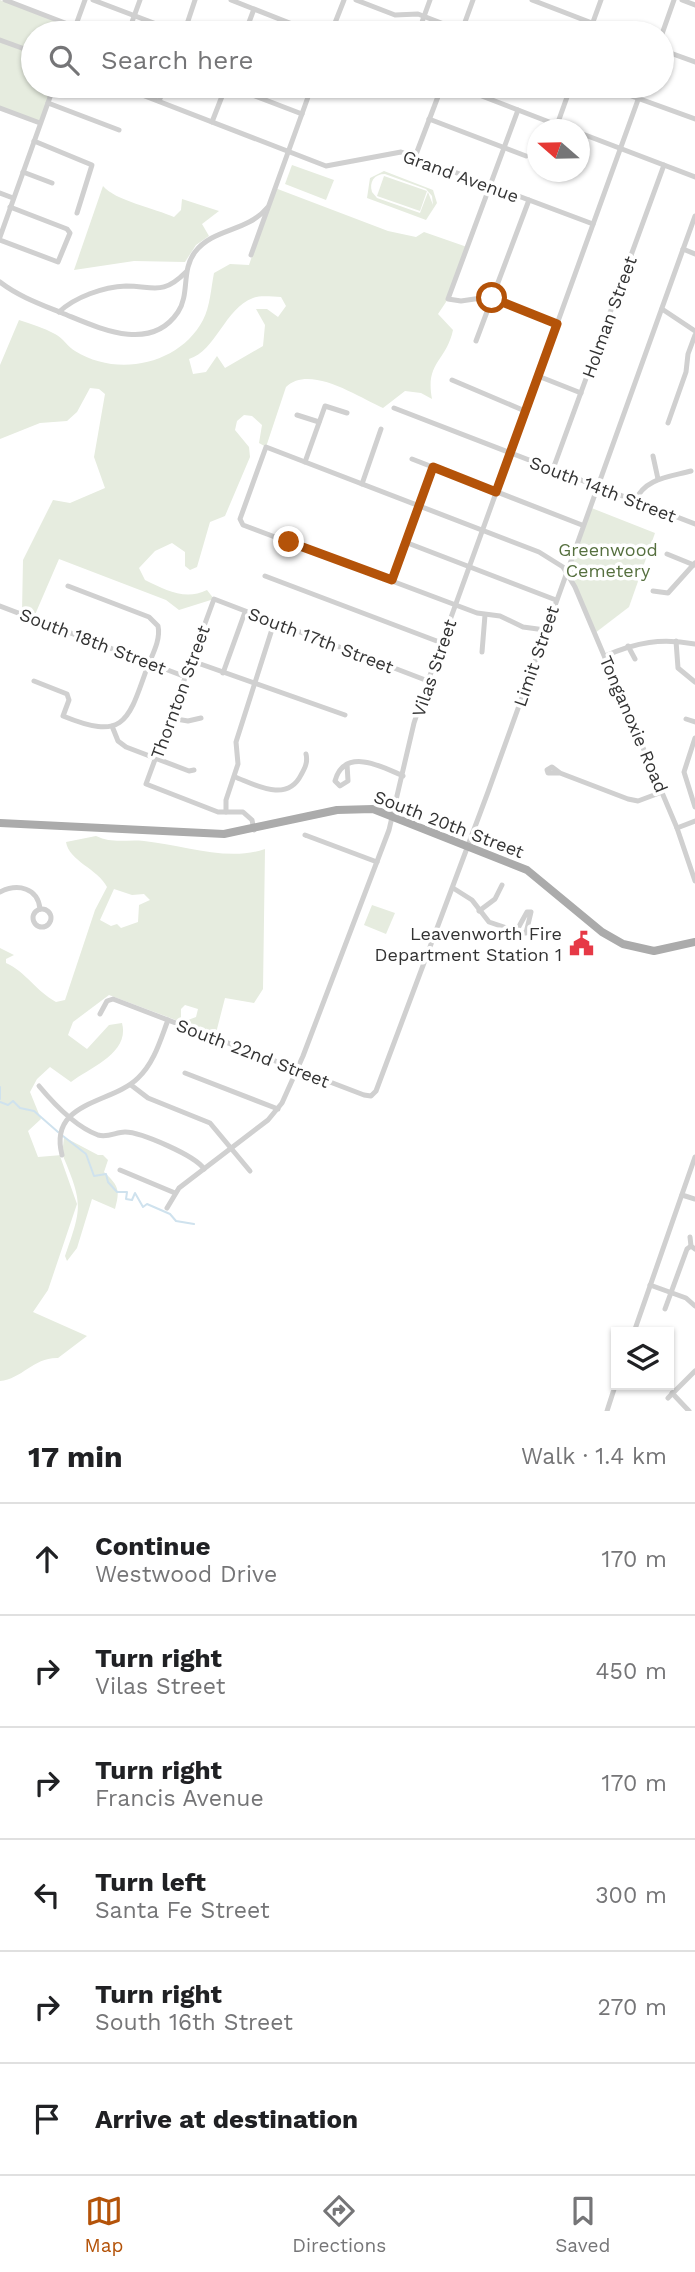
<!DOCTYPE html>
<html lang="en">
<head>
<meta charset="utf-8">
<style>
  :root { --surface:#fff; --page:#f6f6f6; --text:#202124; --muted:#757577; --line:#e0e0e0; --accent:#b45309 }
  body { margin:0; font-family:"Work Sans",sans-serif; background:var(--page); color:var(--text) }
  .controls { position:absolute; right:21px; bottom:21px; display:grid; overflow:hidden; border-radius:0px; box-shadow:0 2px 5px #0004 }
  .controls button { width:63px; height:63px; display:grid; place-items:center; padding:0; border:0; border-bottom:2px solid var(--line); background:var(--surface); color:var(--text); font:35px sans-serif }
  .compass { position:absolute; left:527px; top:119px; width:63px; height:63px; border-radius:50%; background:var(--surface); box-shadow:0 2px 5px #0004; rotate:290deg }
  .stop { position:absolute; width:21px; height:21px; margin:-16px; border:5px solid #b45309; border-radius:50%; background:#fff }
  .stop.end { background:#b45309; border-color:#fff; box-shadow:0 2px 7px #0008 }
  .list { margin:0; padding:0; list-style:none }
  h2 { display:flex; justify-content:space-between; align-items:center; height:91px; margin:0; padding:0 28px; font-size:30px }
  h2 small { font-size:23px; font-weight:400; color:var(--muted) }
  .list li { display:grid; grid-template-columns:46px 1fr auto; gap:21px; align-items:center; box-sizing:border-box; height:112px; padding:0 28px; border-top:2px solid var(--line) }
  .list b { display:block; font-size:26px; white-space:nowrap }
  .list p { margin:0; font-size:23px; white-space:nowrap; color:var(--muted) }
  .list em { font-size:23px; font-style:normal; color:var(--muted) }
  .icon { flex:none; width:38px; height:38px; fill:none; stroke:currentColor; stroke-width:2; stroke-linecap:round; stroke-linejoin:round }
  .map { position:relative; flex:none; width:695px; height:1411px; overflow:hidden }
  .search { position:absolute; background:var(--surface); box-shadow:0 2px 5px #0004; left:21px; right:21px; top:21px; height:77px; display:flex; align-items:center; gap:18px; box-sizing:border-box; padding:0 24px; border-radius:38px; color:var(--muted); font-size:26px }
  .sheet { height:763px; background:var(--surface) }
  nav { display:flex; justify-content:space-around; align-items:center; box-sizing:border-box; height:98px; border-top:2px solid var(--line); background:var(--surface); font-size:19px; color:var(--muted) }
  nav a { display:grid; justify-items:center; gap:4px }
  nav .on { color:var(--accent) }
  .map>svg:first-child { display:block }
  .green { fill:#e6ecdf; fill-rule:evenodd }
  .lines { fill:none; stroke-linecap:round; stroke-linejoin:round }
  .stream { stroke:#cfe2ee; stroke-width:2 }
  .minor { stroke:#d0d0d0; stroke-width:5 }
  .major { stroke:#ababab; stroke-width:8 }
  .route { stroke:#b45309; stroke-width:9 }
  .labels { text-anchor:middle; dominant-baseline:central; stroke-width:7; stroke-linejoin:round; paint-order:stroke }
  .street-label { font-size:18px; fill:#333; stroke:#fff }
  .park-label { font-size:18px; fill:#56703f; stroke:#fff }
  .poi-label { font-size:18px; fill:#333; stroke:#fff; text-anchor:end }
</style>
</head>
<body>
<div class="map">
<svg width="695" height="1411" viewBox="0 0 695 1411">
  <rect width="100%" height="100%" fill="#fff"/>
  <!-- green -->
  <g class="green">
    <polygon points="0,0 75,27 73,33 33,33 33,86 54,86 40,123 0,108"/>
    <polygon points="292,165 334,180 326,200 285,184"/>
    <path d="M384 171 433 190 437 203 426 220 367 198 370 178ZM385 174 426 189 432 196 433 205 428 192 420 213 377 198 372 192C369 182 374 174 385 174Z"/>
    <polygon points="384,176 427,191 420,211 377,196"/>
    <path d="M103 186C114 200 156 209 174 217L181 210 182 199 219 211 202 224 209 236 196 245 185 262 134 261 74 270Z"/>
    <path d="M275 188 388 231 416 237 424 232 467 247 448 299 438 314 453 330C446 362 425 362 432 399L421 393 405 391 383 408C358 397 310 364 286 387L266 447 259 443 262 425 252 416 244 415 237 421 235 430 249 447 250 457 225 516 210 522 197 567 190 570 185 566V552L172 543 155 551 139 568 145 580C166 590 185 601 207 590L214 599 179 610 166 600 59 559 34 617 22 612 23 560 53 500 70 503 105 488 94 457 105 394 99 389 90 388 77 412 67 421 40 423 0 439V365L19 320C31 324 44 328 55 334 63 338 68 347 75 351 118 378 180 364 203 320 210 307 211 288 214 273L230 264 249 265ZM281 297 286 306 278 317 267 309H256L265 325 263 346 225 368 217 356 206 372 193 374 189 359C216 351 225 308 253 298 260 295 273 297 281 297Z"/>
    <polygon points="589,507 655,533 629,607 595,633 566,571"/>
    <path d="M96 836C113 844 127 839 144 841 183 845 228 862 265 849L263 989 254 1003 225 998 216 1033 188 1026V1020L196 1017 198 1009 185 1005 181 1009V1022L109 995 73 1022 68 1035 87 1049 109 1025 122 1023C130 1053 91 1067 71 1082L50 1067 37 1079 30 1092 41 1119 28 1131 38 1157 62 1155 64 1137 98 1155H103L108 1160 104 1172C119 1186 120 1190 115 1209L92 1199 77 1248 67 1261 65 1256C82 1207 83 1204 63 1156H60L77 1204 48 1290 33 1312 87 1336 58 1358C34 1357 22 1379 0 1381V948L14 955 6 959V963C26 972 36 991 56 1002L65 1000 95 910 107 887C98 869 69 861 66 842ZM114 889 132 895 144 894 150 900 139 905 138 922 121 928 117 924 111 926 100 920Z"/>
    <polygon points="372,905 395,913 386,934 364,925"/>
  </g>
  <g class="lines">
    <!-- stream -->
    <g class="stream">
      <polyline points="0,1087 0,1099"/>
      <polyline points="0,1102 8,1105 13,1101 20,1108 34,1111 58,1132"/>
      <polyline points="63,1136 86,1154 94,1176 106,1174 108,1182 117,1192 127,1192 126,1199 132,1200 135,1193 143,1207 147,1204 170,1214 176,1221 194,1224"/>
    </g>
    <!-- minor -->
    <g class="minor">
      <polyline points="5,0 91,33"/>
      <polyline points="93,0 180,33"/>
      <polyline points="231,0 315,33"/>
      <polyline points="356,0 395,15 418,14 467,33"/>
      <polyline points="532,0 618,33"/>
      <polyline points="682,0 695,5"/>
      <polyline points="73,33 85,0"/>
      <polyline points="128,33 140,0"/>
      <polyline points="184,33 195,0"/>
      <polyline points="245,33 254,9"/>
      <polyline points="331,33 344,0"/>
      <polyline points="418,33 430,0"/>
      <polyline points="461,33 473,0"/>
      <polyline points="589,33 601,0"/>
      <polyline points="662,34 674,0"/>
      <polyline points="0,40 33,52"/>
      <polyline points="662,50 695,62"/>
      <polyline points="119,86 326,166 401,152 593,224"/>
      <polyline points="229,86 302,114"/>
      <polyline points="456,86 570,130"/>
      <polyline points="604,86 695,119"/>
      <polyline points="159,101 165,86"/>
      <polyline points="48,103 119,130"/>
      <polyline points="0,108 40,123"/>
      <polyline points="518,110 448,299 461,301 488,297 557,324"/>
      <polyline points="429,119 526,156"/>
      <polyline points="212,122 226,86"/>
      <polyline points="557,125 571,86"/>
      <polyline points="580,133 695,177"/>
      <polyline points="34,141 92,165 77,213"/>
      <polyline points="415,157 442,86"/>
      <polyline points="23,172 52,183"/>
      <polyline points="0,193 13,198"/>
      <polyline points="0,237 54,86"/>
      <polyline points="0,240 58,262 70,233 67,229 10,207"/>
      <polyline points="683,249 695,254"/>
      <polyline points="251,255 312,86"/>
      <path d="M0 282C18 296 40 304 62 313 97 327 150 354 178 312 190 294 181 270 195 252 213 228 247 232 267 208"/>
      <polyline points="662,309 695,331"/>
      <path d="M59 312C75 297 103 287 126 286 154 286 162 296 186 272"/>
      <polyline points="476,341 529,200"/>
      <polyline points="538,376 581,393"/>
      <polyline points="452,380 525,411"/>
      <polyline points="394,408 695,524"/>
      <polyline points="297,415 319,422"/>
      <polyline points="668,423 686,372 688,354 695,335"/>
      <polyline points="653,456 658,479"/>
      <polyline points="412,459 582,525"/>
      <polyline points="305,462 325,406 347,413"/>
      <polyline points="553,469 664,165"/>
      <polyline points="362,484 381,429"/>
      <path d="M635 501C645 478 669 477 691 471"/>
      <polyline points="405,542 556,600"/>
      <polyline points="667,554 694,565"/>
      <polyline points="265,576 442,643"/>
      <polyline points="392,580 433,467"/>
      <polyline points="653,591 668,593 695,563"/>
      <polyline points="0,606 186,677"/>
      <polyline points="545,630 523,627 500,616 477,613 243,525 240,519 266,447 539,552 563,567 575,587 677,828 695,881"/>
      <polyline points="676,641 678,668 695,682"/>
      <polyline points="628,646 635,659"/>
      <polyline points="482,652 485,615"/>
      <path d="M605 656C637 642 661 638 695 644"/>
      <polyline points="192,661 345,715"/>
      <polyline points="223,673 245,612"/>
      <path d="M34 681 67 694 69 700 63 716C124 741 128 722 147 668 152 655 161 640 158 626L149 617 68 586"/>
      <polyline points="170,718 188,721 201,718"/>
      <polyline points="686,719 695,722"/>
      <polyline points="112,726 118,741 126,747 189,771 194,770"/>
      <polyline points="695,738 684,772 695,807"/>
      <path d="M347 764 348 781 340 786 335 781C344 747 382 766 403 776"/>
      <polyline points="560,773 548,773 547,770 552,767 560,773 628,799 638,801 662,792"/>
      <path d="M235 777C256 785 287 803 301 775 305 768 308 762 306 754"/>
      <polyline points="226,812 226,800 238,764 236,742 274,623"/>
      <polyline points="677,828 695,821"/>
      <polyline points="254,830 252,820 243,812 218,812 146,784 214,599 428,681"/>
      <polyline points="305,835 377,862"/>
      <polyline points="453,888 472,900 489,922 521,933 526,933 531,912 527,912 517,930"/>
      <path d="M0 892C18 883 38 888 40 909"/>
      <circle cx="42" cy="918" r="9"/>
      <polyline points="479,911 495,899 502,885"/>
      <polyline points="100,1014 107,1001 113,999 364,1095 371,1096 376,1091 488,792 695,216"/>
      <polyline points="185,1073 278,1109"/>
      <polyline points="131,1085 148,1098 210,1123 250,1171"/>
      <path d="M39 1086C54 1104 76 1127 98 1135 108 1138 116 1132 125 1132 141 1132 196 1156 204 1169"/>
      <path d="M62 1155C48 1101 112 1104 138 1078 154 1063 160 1041 168 1020"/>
      <polyline points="120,1170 175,1193"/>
      <polyline points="682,1195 695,1199"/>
      <polyline points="167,1208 179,1188 268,1120 282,1103 303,1056 389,830 414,723 428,681 643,86"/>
      <polyline points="690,1237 691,1246 695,1249"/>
      <polyline points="650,1285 686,1298 695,1306"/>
      <polyline points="665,1309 687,1249 691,1246"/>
      <polyline points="634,1332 695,1157"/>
      <polyline points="672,1393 689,1411"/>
      <polyline points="668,1398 695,1371"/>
      <polyline points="607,1411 616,1383"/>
    </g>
    <!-- major -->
    <polyline class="major" points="0,823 224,834 337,810 373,809 527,870 602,932 623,944 654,951 695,942"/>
  </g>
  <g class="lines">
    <!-- route -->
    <polyline class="route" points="289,542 392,580 433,467 496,492 557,324 492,298"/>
  </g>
  <!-- icons -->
  <defs>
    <symbol id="civic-bare" viewBox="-9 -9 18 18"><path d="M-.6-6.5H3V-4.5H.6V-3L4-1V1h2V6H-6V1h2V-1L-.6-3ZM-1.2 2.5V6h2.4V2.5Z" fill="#e63946" stroke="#fff" stroke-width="2.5" paint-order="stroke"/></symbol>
  </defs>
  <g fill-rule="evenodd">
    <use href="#civic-bare" x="564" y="926" width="35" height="35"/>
  </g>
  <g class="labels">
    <!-- street labels -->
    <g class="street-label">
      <text transform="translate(461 176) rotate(20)">Grand Avenue</text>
      <text transform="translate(609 317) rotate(-70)">Holman Street</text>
      <text transform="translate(603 489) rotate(21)">South 14th Street</text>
      <text transform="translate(321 640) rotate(21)">South 17th Street</text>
      <text transform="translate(93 641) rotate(21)">South 18th Street</text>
      <text transform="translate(536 656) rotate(-71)">Limit Street</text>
      <text transform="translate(434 668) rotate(-71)">Vilas Street</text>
      <text transform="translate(180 692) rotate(-70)">Thornton Street</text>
      <text transform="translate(634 724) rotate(67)">Tonganoxie Road</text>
      <text transform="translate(449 824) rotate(21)">South 20th Street</text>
      <text transform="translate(253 1053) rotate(21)">South 22nd Street</text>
    </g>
    <!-- park labels -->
    <g class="park-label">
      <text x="608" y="549">Greenwood<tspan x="608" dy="21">Cemetery</tspan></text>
    </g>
    <!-- poi labels -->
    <g class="poi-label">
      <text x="562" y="933">Leavenworth Fire<tspan x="562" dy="21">Department Station 1</tspan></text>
    </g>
  </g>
</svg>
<div class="controls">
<button><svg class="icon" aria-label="layers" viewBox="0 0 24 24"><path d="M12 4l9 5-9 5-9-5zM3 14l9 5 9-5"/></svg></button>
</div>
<svg class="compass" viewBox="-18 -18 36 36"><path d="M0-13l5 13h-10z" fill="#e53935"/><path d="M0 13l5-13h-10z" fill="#757577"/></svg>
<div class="stop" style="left:492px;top:298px"></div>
<div class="stop end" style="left:289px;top:542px"></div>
<div class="search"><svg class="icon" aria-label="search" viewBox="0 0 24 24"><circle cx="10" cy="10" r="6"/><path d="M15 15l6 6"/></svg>Search here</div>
</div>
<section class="sheet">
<h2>17 min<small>Walk · 1.4 km</small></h2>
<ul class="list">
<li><svg class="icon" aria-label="ahead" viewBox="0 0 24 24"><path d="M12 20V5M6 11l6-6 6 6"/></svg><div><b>Continue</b><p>Westwood Drive</p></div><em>170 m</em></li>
<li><svg class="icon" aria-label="right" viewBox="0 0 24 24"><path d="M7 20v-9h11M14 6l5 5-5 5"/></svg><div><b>Turn right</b><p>Vilas Street</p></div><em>450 m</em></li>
<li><svg class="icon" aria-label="right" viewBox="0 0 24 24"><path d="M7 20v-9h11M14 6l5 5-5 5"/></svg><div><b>Turn right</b><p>Francis Avenue</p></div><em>170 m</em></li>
<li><svg class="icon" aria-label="left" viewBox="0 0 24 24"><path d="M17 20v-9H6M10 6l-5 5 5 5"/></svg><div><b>Turn left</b><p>Santa Fe Street</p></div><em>300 m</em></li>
<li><svg class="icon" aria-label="right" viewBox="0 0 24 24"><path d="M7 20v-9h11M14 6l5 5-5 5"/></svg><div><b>Turn right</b><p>South 16th Street</p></div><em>270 m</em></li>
<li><svg class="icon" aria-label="arrive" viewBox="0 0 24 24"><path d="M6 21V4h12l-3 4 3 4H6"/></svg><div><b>Arrive at destination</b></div></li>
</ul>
</section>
<nav>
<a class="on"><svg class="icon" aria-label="map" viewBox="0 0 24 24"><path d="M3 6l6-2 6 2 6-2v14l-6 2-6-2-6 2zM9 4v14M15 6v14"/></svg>Map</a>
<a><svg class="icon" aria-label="directions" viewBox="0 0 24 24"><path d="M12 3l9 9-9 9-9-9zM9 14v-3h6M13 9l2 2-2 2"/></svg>Directions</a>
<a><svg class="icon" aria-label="saved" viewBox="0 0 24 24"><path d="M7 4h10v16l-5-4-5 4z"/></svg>Saved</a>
</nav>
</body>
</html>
